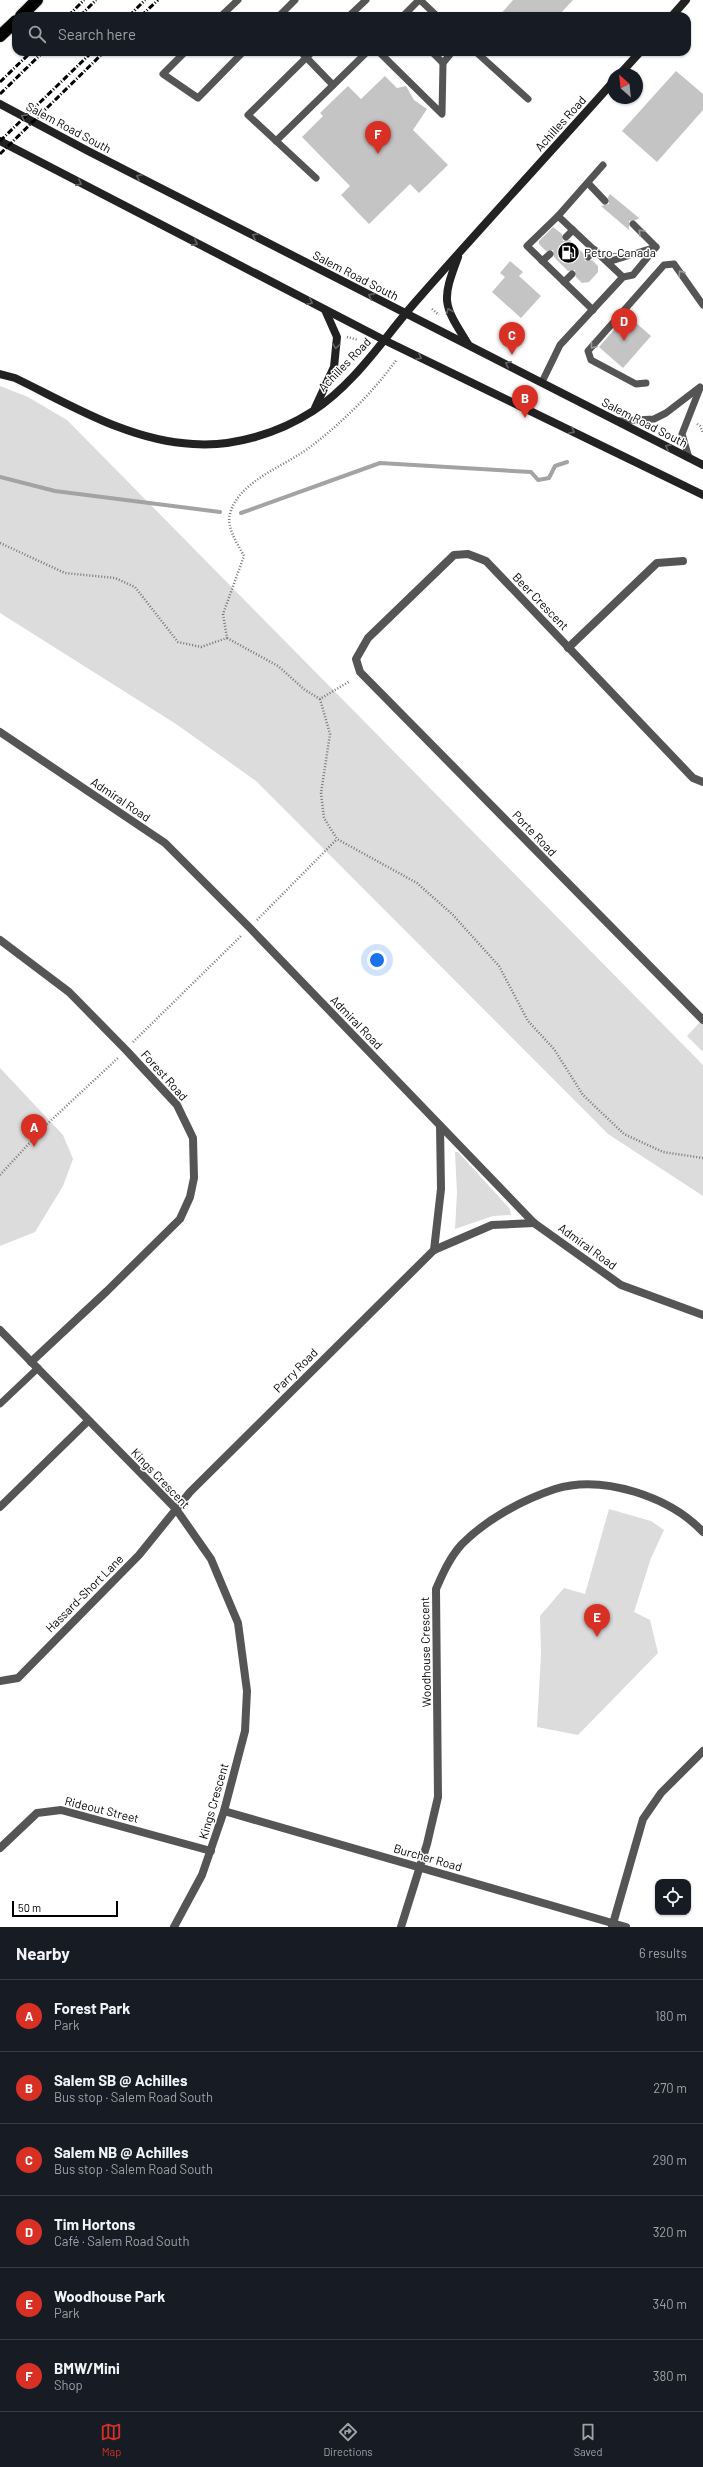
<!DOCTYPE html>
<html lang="en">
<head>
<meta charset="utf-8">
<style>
  :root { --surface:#171b24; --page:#242831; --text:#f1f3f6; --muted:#9ea1a6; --line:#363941; --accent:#d93025 }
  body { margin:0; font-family:Barlow,sans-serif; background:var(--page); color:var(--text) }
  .controls { position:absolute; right:12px; bottom:12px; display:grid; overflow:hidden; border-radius:8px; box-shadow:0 1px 3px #0004 }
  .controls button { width:36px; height:36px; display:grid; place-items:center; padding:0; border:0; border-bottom:1px solid var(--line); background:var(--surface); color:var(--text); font:20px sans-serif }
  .compass { position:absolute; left:607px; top:68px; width:36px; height:36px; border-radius:50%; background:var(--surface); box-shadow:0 1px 3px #0004; rotate:333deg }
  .scale { position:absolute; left:12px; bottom:10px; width:106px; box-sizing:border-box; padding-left:4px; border:2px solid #000; border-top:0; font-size:11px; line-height:14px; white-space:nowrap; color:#000; -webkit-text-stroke:3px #fff; paint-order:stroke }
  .you { position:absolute; left:377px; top:960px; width:14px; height:14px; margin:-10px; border:3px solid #fff; border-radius:50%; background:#1a73e8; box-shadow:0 0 0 6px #1a73e833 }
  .badge { display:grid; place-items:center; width:26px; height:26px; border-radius:50%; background:var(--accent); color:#fff; font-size:13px; font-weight:700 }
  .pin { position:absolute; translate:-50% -33px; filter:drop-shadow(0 1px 2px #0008) }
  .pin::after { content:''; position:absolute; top:21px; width:14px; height:12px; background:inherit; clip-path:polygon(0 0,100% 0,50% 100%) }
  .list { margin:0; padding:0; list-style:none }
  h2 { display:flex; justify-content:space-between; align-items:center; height:52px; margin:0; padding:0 16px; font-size:17px }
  h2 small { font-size:13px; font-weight:400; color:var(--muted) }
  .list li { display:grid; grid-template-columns:26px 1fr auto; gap:12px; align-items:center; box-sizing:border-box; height:72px; padding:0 16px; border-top:1px solid var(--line) }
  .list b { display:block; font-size:15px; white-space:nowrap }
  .list p { margin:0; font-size:13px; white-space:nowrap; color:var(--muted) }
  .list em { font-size:13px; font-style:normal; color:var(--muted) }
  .icon { flex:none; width:22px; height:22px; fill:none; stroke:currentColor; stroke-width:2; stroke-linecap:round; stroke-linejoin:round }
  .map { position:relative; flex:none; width:703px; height:1927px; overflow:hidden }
  .search { position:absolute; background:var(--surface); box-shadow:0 1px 3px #0004; left:12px; right:12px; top:12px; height:44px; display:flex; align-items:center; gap:10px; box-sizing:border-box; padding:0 14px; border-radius:12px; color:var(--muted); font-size:15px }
  .sheet { height:484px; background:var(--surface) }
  nav { display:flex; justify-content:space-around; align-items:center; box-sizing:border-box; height:56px; border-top:1px solid var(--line); background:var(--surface); font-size:11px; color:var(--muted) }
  nav a { display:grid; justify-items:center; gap:2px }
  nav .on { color:var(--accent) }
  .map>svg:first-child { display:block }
  .green { fill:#dcdcdc }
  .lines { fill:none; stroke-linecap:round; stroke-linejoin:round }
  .stream { stroke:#a3a3a3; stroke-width:4 }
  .building { fill:#c4c4c4 }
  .highway-casing { stroke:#dbdbdb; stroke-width:14 }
  .path { stroke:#777; stroke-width:2.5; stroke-dasharray:1 2; stroke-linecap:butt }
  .lane { stroke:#555; stroke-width:7 }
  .street { stroke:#555; stroke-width:8 }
  .secondary { stroke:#222; stroke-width:8 }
  .highway { stroke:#000; stroke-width:12 }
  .rail { stroke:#000; stroke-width:3; stroke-dasharray:6 2 1 2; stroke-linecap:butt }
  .oneway { stroke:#646464 }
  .oneway2 { stroke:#999 }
  .labels { text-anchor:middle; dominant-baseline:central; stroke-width:3; stroke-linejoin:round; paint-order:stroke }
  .street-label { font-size:12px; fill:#000; stroke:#fff }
  .poi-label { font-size:12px; fill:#000; stroke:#fff; text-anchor:start }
</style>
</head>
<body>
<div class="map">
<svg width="703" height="1927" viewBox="0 0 703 1927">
  <rect width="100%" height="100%" fill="#fff"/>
  <!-- green -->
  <g class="green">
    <polygon points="0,386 28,397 67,420 703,1065 703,1196 608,1134 256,781 176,724 0,613"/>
    <polygon points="702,1020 703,1022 703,1052 687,1036"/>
    <polygon points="0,1068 63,1135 73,1159 63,1186 35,1232 0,1246"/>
    <polygon points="455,1152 458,1152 510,1209 511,1215 493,1216 455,1229 457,1193"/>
    <polygon points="609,1509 651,1521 664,1530 651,1558 634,1612 650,1620 658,1653 578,1735 537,1727 541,1654 540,1616 564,1588 585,1594"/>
  </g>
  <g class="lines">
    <!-- stream -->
    <g class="stream">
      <polyline points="0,477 55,491 220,512"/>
      <polyline points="241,513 380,463 531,472 538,480 549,478 555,466 567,462"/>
    </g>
  </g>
  <!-- building -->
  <g class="building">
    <polygon points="513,0 573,0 558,16 499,16"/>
    <polygon points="676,71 703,94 703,110 657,162 622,131"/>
    <polygon points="385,76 397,88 406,86 414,100 427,109 413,130 448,165 419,193 410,184 369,224 341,195 350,186 302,137 323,116 320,113 348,86 361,99"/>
    <polygon points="610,194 639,218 636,220 629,221 629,230 601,206 609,204 608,197"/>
    <polygon points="553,227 562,234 563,241 570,240 584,254 585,261 592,260 598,266 598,272 589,282 582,283 576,277 575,270 568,271 554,257 553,250 546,251 539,244 539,241"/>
    <polygon points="510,261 523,272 519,276 541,296 521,318 492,292 505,277 500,273"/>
    <polygon points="627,315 651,336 623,368 599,347"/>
  </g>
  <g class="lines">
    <defs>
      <g id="highway">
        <polyline points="21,16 37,0"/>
        <polyline points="0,36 16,21"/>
      </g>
    </defs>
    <!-- highway casing -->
    <use href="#highway" class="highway-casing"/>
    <!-- path -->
    <g class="path">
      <polyline points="432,309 439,315"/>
      <polyline points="347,337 358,340"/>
      <polyline points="697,424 700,426 703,433"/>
      <path d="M0 543 65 573 115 578 135 587 178 642 201 647 227 638 223 614 244 556C238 545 226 527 230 514 238 480 289 465 314 444 345 420 374 391 397 359"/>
      <polyline points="227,638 278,666 305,690 320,699 350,681"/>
      <polyline points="320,699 330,734 321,793 324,818 337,839 417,883 453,915 499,966 528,1021 554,1049 583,1095 624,1134 663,1152 703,1158"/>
      <polyline points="257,920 337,839"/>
      <polyline points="133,1042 242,935"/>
      <polyline points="0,1175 46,1125 119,1057"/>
    </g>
    <!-- lane -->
    <g class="lane">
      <polyline points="420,0 437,16"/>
      <polyline points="221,16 238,0"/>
      <polyline points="279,16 295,0"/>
      <polyline points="349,16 366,0"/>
      <polyline points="403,16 419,0"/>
      <polyline points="185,52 163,74 198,98 243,52"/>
      <polyline points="301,52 333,85"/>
      <polyline points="312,52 248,115 316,178"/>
      <polyline points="379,52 442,114 443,63 452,52"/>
      <polyline points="432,52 443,63"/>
      <polyline points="476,52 528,99"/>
      <polyline points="276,141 367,52"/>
      <polyline points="588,183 605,201"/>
      <polyline points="558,216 603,165"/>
      <polyline points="566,237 573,230"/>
      <polyline points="588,257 595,250"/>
      <polyline points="542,261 550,254"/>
      <polyline points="608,262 656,247"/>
      <polyline points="564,282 572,274"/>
      <polyline points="593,310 527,246 558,216 623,277"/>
      <polyline points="542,382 560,345 623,277 633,275 656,247 633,224"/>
      <polyline points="646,383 636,384 591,360 588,351 664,265 674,264 703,305"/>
      <polyline points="617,421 654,419 666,413 700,387"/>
      <polyline points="689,458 682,434 700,388"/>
      <polyline points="0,1404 38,1368"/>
    </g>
    <!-- street -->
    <g class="street">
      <polyline points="568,648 657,563 683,561"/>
      <polyline points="0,732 165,843 250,928 534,1223 621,1285 703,1315"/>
      <polyline points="703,782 693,778 486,561 468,554 454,555 368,638 356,659 360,672 703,1020"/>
      <polyline points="0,940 69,992 126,1050 177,1105 193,1138 194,1178 190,1197 180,1219 107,1291 31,1362"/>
      <polyline points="434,1250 441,1189 440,1126"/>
      <polyline points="0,1330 176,1509 211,1559 238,1623 247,1691 245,1731 224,1811 202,1875 174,1927"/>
      <polyline points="0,1507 88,1421"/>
      <polyline points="0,1681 18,1678 139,1555 190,1492 434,1250 492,1225 534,1223"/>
      <polyline points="224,1811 626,1927"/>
      <polyline points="0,1848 37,1813 61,1810 211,1851"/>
      <path d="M401 1927 427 1844 438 1797 436 1589C443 1573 450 1557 462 1544 487 1519 522 1500 555 1489 603 1474 670 1497 703 1532"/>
      <polyline points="612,1927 643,1819 661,1793 703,1751"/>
    </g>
    <!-- secondary -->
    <g class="secondary">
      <polyline points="672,16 686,0"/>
      <polyline points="620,74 640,52"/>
      <polyline points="0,104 88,151 703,465"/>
      <polyline points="0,141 384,340 703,495"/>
      <path d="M458 257C441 302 443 304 468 344"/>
      <path d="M0 374 15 378C71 405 129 441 193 444 234 447 279 433 313 411 356 383 385 336 418 299 482 226 548 155 613 82"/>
      <polyline points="315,408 334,367 337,337 325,310"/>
    </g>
    <!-- highway -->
    <use href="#highway" class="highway"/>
    <!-- rail -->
    <g class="rail">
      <polyline points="68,16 84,0"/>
      <polyline points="80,16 96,0"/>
      <polyline points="129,16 145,0"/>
      <polyline points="141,16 158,0"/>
      <polyline points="0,82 31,52"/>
      <polyline points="0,94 43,52"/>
      <polyline points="0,141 92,52"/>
      <polyline points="0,154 104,52"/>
    </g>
  </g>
  <!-- one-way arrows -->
  <defs><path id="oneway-chevron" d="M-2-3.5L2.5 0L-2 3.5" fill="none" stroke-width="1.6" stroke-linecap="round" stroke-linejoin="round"/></defs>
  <g class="oneway">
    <use href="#oneway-chevron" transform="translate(24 117) rotate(-152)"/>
    <use href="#oneway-chevron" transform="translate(139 177) rotate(-153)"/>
    <use href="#oneway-chevron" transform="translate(79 183) rotate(27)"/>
    <use href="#oneway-chevron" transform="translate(255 236) rotate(-153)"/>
    <use href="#oneway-chevron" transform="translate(195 243) rotate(27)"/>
    <use href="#oneway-chevron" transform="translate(371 296) rotate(-153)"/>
    <use href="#oneway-chevron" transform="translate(310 302) rotate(27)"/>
    <use href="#oneway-chevron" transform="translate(449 311) rotate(-112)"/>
    <use href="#oneway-chevron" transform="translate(336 346) rotate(97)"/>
    <use href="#oneway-chevron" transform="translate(419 357) rotate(26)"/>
    <use href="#oneway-chevron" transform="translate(508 364) rotate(-153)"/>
    <use href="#oneway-chevron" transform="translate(572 431) rotate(26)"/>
    <use href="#oneway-chevron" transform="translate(668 447) rotate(-153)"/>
  </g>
  <g class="oneway2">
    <use href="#oneway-chevron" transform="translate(641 232) rotate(-134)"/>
    <use href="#oneway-chevron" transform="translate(681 273) rotate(-125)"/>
    <use href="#oneway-chevron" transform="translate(593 346) rotate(128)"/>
  </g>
  <!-- icons -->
  <defs>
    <symbol id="fuel-disc" viewBox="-11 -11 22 22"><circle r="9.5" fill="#000" stroke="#fff"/><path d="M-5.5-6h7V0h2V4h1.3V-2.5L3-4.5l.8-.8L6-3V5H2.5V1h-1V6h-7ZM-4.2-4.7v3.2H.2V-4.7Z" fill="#fff"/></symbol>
  </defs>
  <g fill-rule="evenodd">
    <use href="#fuel-disc" x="556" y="240" width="25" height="25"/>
  </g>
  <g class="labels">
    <!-- street labels -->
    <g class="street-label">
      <text transform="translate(560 123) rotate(-48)">Achilles Road</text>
      <text transform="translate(69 127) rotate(28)">Salem Road South</text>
      <text transform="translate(356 275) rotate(27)">Salem Road South</text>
      <text transform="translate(344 364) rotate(-46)">Achilles Road</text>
      <text transform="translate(645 422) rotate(27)">Salem Road South</text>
      <text transform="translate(541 601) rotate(46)">Beer Crescent</text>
      <text transform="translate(121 799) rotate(34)">Admiral Road</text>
      <text transform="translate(535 833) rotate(46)">Porte Road</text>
      <text transform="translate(357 1022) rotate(46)">Admiral Road</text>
      <text transform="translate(165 1075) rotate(48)">Forest Road</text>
      <text transform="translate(588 1246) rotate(36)">Admiral Road</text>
      <text transform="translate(295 1370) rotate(-45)">Parry Road</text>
      <text transform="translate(161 1478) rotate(46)">Kings Crescent</text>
      <text transform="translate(84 1593) rotate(-45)">Hassard-Short Lane</text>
      <text transform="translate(425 1652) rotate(-91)">Woodhouse Crescent</text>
      <text transform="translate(213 1801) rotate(-74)">Kings Crescent</text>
      <text transform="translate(102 1809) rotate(14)">Rideout Street</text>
      <text transform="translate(428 1857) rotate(16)">Burcher Road</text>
    </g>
    <!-- poi labels -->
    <g class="poi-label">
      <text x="584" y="252">Petro-Canada</text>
    </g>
  </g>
</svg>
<div class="controls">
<button><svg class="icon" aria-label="locate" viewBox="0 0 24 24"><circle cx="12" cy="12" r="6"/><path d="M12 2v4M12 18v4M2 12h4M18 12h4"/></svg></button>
</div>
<svg class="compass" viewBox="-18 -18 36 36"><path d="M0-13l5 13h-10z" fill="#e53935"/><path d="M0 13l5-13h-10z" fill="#9ea1a6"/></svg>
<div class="scale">50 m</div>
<div class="you"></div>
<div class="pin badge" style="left:34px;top:1147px">A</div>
<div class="pin badge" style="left:525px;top:418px">B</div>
<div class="pin badge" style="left:512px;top:355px">C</div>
<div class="pin badge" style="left:624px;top:341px">D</div>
<div class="pin badge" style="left:597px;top:1637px">E</div>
<div class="pin badge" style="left:378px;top:154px">F</div>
<div class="search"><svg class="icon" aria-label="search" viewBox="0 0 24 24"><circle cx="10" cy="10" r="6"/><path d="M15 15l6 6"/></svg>Search here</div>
</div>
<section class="sheet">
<h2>Nearby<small>6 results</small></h2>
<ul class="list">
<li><span class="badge">A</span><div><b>Forest Park</b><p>Park</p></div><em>180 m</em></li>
<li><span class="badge">B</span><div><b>Salem SB @ Achilles</b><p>Bus stop · Salem Road South</p></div><em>270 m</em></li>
<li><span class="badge">C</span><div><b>Salem NB @ Achilles</b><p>Bus stop · Salem Road South</p></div><em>290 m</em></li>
<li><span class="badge">D</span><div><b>Tim Hortons</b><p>Café · Salem Road South</p></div><em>320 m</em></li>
<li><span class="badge">E</span><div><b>Woodhouse Park</b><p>Park</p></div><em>340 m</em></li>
<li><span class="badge">F</span><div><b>BMW/Mini</b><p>Shop</p></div><em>380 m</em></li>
</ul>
</section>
<nav>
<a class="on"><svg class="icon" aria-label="map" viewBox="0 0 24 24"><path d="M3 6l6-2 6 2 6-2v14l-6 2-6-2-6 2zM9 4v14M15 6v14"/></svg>Map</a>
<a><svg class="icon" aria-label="directions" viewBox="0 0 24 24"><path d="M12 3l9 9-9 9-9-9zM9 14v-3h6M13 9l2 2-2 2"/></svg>Directions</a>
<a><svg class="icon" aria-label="saved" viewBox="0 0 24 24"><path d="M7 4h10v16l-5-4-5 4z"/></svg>Saved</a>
</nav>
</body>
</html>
